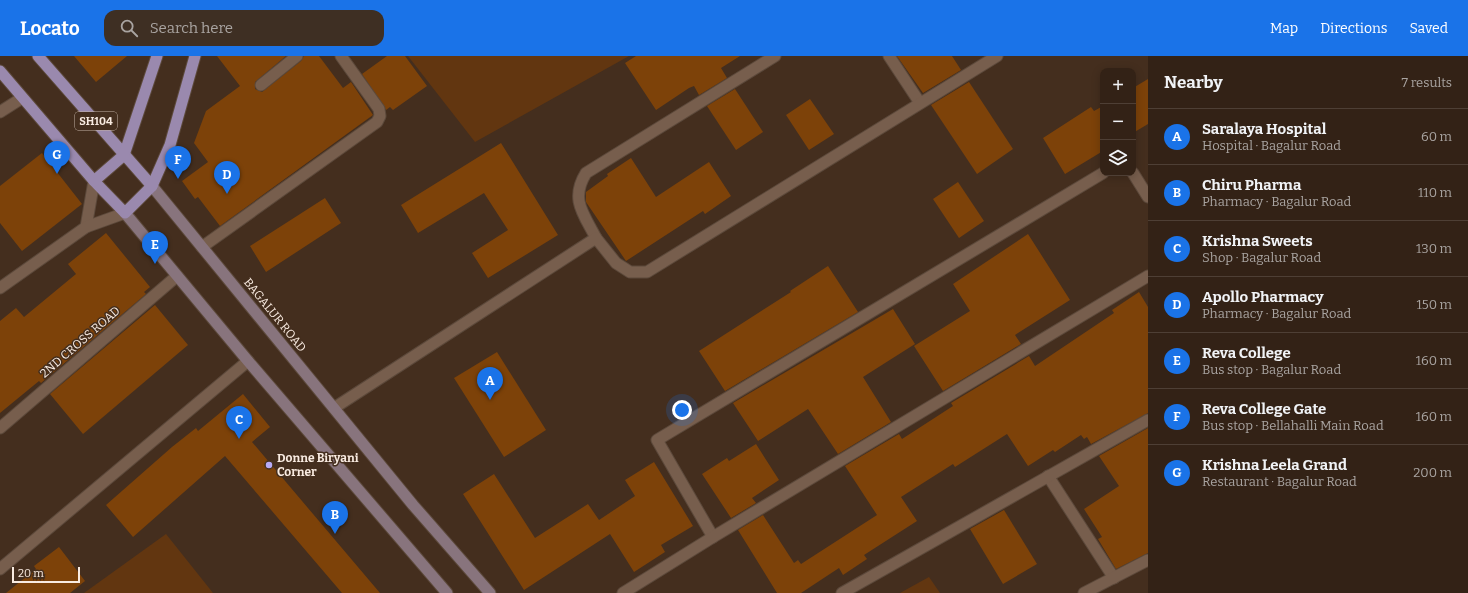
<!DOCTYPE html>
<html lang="en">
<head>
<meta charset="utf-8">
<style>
  :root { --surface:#332216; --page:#3e2f23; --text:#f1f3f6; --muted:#a9a4a1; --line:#4e3f35; --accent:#1a73e8 }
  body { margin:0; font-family:Bitter,serif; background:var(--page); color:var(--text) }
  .controls { position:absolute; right:12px; top:12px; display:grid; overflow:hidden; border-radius:8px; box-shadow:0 2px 10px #0003 }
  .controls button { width:36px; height:36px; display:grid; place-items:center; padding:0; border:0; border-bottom:1px solid var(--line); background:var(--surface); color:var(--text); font:20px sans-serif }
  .scale { position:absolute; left:12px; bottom:10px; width:68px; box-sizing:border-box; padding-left:4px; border:2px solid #f9ebe1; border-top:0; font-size:11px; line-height:14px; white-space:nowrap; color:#f9ebe1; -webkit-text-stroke:3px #442e1e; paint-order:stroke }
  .you { position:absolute; left:682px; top:354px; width:14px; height:14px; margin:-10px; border:3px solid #fff; border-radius:50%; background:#1a73e8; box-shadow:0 0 0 6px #1a73e833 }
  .badge { display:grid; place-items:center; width:26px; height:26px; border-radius:50%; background:var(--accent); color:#fff; font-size:13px; font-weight:700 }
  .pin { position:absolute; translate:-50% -33px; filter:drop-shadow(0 1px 2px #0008) }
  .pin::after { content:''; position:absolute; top:21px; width:14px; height:12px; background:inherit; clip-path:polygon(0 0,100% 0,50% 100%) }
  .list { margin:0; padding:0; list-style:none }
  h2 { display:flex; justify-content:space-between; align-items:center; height:52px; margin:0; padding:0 16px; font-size:17px }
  h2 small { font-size:13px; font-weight:400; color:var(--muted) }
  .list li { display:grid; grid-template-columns:26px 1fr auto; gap:12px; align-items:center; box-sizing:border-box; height:56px; padding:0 16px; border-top:1px solid var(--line) }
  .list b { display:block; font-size:15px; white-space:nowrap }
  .list p { margin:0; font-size:13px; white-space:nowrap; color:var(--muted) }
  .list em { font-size:13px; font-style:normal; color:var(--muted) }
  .icon { flex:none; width:22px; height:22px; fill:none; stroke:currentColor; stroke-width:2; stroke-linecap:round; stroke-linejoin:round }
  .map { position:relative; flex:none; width:1148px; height:537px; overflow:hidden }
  header { display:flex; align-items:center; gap:24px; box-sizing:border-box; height:56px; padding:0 20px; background:var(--accent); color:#fff }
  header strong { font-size:19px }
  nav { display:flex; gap:22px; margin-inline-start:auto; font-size:14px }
  .search { width:280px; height:36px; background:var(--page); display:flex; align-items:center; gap:10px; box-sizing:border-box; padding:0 14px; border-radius:12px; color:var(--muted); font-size:15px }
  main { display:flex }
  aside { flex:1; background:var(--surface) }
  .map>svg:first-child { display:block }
  .green { fill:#623610 }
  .building { fill:#7d4209 }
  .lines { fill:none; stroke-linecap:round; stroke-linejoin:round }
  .minor-casing { stroke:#5c493b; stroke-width:13 }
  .secondary-casing { stroke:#5c493b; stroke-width:13 }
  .primary-casing { stroke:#5c493b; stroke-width:13 }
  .minor { stroke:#775e4d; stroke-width:11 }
  .secondary { stroke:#88747d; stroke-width:11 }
  .primary { stroke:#9a89ae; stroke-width:11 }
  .poi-dot { fill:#b7abf7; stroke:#442e1e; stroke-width:1.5 }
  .labels { text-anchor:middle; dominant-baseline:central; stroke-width:3; stroke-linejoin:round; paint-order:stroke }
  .shield { fill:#442e1e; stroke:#c3b2a6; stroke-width:1 }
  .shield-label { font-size:11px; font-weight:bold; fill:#f9ebe1 }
  .street-label { font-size:12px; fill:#f9ebe1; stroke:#442e1e }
  .poi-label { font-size:12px; font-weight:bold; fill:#f9ebe1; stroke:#442e1e; text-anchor:start }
</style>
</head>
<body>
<header>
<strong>Locato</strong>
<div class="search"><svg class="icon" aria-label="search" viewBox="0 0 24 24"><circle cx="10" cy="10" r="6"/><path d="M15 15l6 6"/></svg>Search here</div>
<nav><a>Map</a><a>Directions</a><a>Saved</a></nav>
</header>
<main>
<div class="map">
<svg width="1148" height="537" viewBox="0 0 1148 537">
  <rect width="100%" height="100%" fill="#442e1e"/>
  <!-- green -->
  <g class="green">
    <polygon points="408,0 629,0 475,86"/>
    <polygon points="166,478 213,537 84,537"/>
    <polygon points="929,521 940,537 900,537"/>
  </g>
  <!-- building -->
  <g class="building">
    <polygon points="74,0 127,0 96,26"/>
    <polygon points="217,0 286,0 255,26 255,33 262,36 301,5 304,0 319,0 343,32 351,26 373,59 220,170 198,141 195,143 182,125 208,106 194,87 206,55 240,30"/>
    <polygon points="387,0 405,0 427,30 393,54 390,51 386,54 362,18"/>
    <polygon points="636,0 740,0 721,12 727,22 699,39 694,30 689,32 656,54 625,7"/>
    <polygon points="897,0 952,0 961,14 923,37"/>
    <polygon points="1148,23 1148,68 1133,77 1133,32"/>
    <polygon points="969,26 1013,93 977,118 931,49"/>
    <polygon points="735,33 763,76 736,94 707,50"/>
    <polygon points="810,43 834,78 809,94 786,59"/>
    <polygon points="1103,50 1103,95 1065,118 1043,82 1091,51 1094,55"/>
    <polygon points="501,87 558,179 488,222 472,197 508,174 484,137 418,177 401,149"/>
    <polygon points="42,97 82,148 22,195 0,167 0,130"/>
    <polygon points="631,102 656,141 709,106 731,140 705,158 703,155 626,205 586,146 586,136 608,120 607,118"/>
    <polygon points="958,126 984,165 959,182 933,143"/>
    <polygon points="325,142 341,167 266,216 250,190"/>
    <polygon points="106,177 150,231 144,236 146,238 41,327 39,325 0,357 0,265 16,252 24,261 76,218 68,208"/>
    <polygon points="1028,178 1070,244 1015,279 1021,288 943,335 914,290 970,255 953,228"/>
    <polygon points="828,210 858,256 725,335 699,295 791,236 790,235"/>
    <polygon points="1139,236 1148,251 1148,357 1091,388 1087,381 1084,383 1081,379 1055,396 1053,394 1028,410 1007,378 955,411 953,408 901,441 917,465 864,499 867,503 843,519 839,512 801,537 777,537 738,474 763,459 794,507 798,504 801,508 877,459 845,410 899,378 902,383 953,350 951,347 1029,300 1035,310 1114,257 1112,254"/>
    <polygon points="155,249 188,289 83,378 50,338"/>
    <polygon points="893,253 915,288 863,321 891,366 838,398 808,353 758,385 733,347"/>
    <polygon points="497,296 546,374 504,401 454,322"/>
    <polygon points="243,338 270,371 252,386 380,537 342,537 225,400 133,481 106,449 172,391 196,372 198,375"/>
    <polygon points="1148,372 1148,497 1116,513 1098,483 1102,481 1084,453 1119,430 1099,400"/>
    <polygon points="756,388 779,424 752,442 756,447 731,462 702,418 727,402 729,405"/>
    <polygon points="654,406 693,470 661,489 665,496 634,516 610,478 524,534 463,438 494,418 535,482 588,448 599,464 635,440 625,424"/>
    <polygon points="1004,454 1037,508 1003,528 970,473"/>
    <polygon points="59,491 85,525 70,537 6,537 36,513 34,510"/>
  </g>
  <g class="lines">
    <defs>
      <g id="minor">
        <polyline points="889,0 920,47"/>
        <polyline points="261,29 297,0"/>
        <polyline points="0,56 22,42"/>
        <polyline points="1133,117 1148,141"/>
        <polyline points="86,171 94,125"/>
        <path d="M596 182C583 157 570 143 586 117L775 0"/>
        <polyline points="202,191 377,66 380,60 379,53 341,0"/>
        <polyline points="0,232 86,171 125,157"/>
        <polyline points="334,352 596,182 616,207 630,216 647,216 997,0"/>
        <polyline points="0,372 177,220"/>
        <polyline points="1048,420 1114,522"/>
        <polyline points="713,481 657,384 1103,117"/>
        <polyline points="0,513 248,305"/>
        <polyline points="623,537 713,481 1148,220"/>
        <polyline points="842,537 1148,364"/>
        <polyline points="1084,537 1148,504"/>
      </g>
      <g id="secondary">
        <polyline points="152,130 413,449 490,537"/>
        <polyline points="125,157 248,305 447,537"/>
      </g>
      <g id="primary">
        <polyline points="38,0 152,130"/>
        <polyline points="0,15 94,125 125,157 152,130 170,89 195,0"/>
        <polyline points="94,125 124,99 157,0"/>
      </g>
    </defs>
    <!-- minor casing -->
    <use href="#minor" class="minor-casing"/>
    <!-- secondary casing -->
    <use href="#secondary" class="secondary-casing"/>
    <!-- primary casing -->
    <use href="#primary" class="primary-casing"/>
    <!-- minor -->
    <use href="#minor" class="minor"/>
    <!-- secondary -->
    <use href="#secondary" class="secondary"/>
    <!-- primary -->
    <use href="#primary" class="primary"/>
  </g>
  <!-- markers -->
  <circle class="poi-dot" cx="269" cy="409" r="4"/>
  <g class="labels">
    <!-- shield labels -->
    <rect class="shield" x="75" y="56" width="42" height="18" rx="3"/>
    <g class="shield-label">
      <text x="96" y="65">SH104</text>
    </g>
    <!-- street labels -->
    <g class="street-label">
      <text transform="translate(275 259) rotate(51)">BAGALUR ROAD</text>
      <text transform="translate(80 286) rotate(-41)">2ND CROSS ROAD</text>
    </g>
    <!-- poi labels -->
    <g class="poi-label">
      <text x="277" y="402">Donne Biryani<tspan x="277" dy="14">Corner</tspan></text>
    </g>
  </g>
</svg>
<div class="controls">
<button>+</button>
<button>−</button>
<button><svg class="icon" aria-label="layers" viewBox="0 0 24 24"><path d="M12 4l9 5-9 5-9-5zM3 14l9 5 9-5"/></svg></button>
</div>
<div class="scale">20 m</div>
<div class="you"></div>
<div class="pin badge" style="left:490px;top:344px">A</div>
<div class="pin badge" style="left:335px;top:478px">B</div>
<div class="pin badge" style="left:239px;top:383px">C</div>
<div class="pin badge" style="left:227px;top:138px">D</div>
<div class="pin badge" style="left:155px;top:208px">E</div>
<div class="pin badge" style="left:178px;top:123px">F</div>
<div class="pin badge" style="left:57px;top:118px">G</div>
</div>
<aside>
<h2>Nearby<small>7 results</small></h2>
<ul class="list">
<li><span class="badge">A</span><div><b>Saralaya Hospital</b><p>Hospital · Bagalur Road</p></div><em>60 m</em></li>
<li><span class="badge">B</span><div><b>Chiru Pharma</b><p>Pharmacy · Bagalur Road</p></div><em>110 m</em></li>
<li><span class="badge">C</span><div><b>Krishna Sweets</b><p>Shop · Bagalur Road</p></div><em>130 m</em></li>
<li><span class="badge">D</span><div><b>Apollo Pharmacy</b><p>Pharmacy · Bagalur Road</p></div><em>150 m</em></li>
<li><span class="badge">E</span><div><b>Reva College</b><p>Bus stop · Bagalur Road</p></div><em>160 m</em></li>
<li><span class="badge">F</span><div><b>Reva College Gate</b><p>Bus stop · Bellahalli Main Road</p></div><em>160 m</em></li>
<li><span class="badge">G</span><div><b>Krishna Leela Grand</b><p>Restaurant · Bagalur Road</p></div><em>200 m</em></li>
</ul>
</aside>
</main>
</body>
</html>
